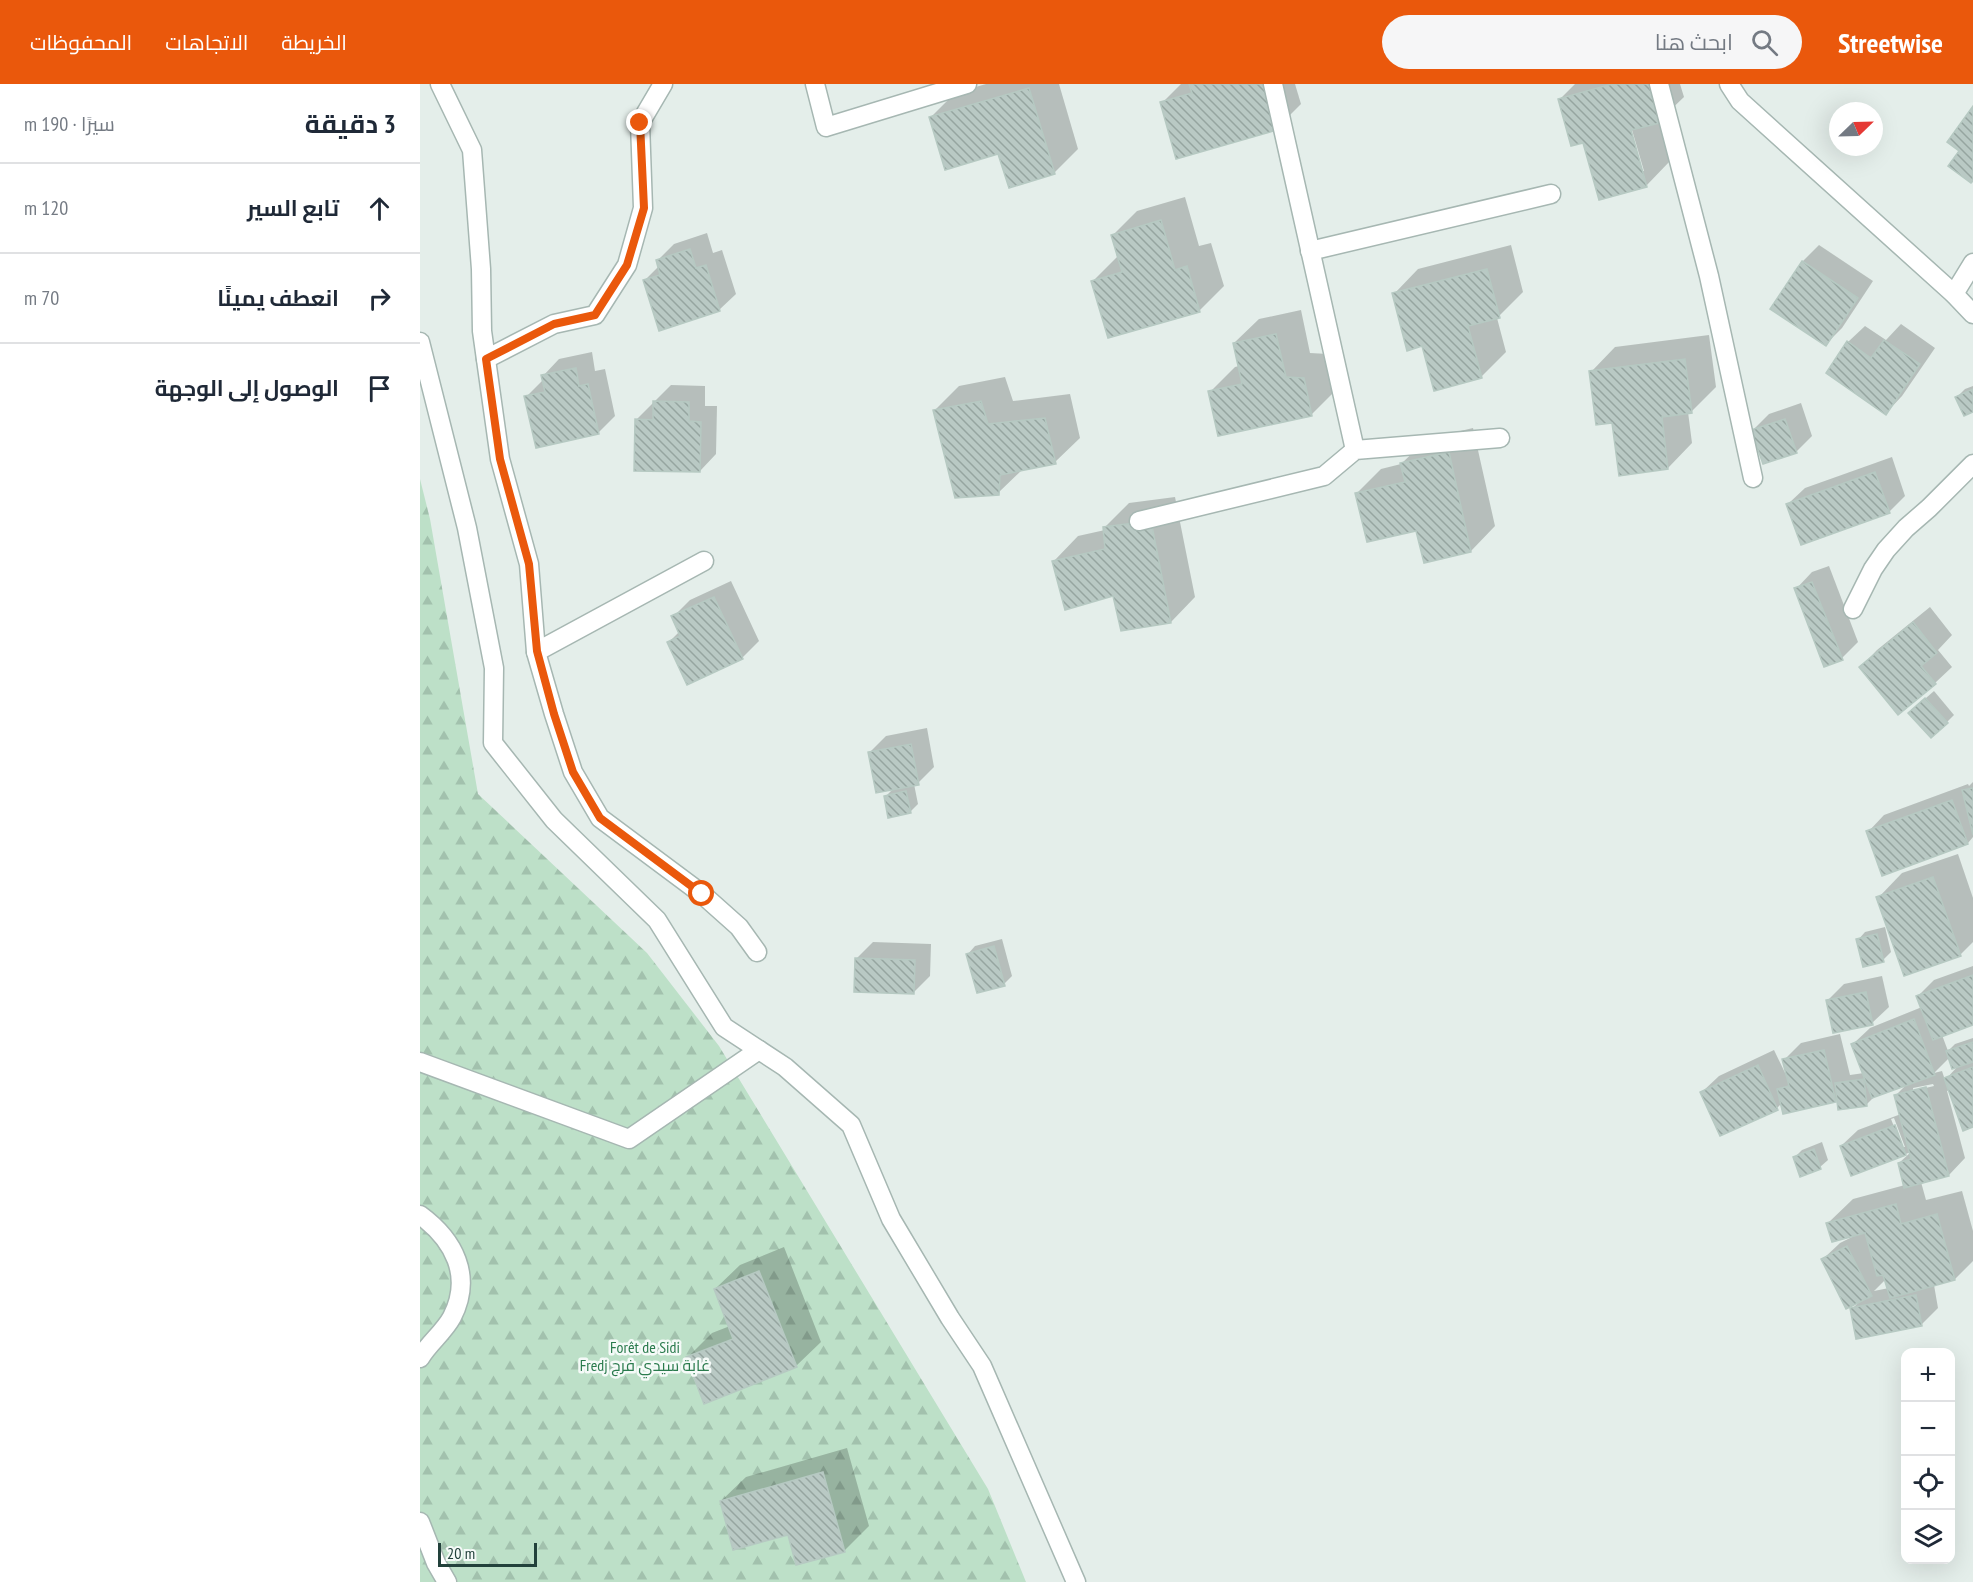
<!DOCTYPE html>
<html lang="ar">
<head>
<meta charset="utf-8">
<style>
  :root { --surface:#fff; --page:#f6f6f7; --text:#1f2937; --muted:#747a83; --line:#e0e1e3; --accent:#ea580c }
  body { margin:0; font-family:"PT Sans Narrow",Cairo,sans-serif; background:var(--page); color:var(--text); direction:rtl }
  .controls { position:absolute; right:18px; bottom:18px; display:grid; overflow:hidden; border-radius:12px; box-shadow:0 6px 24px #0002 }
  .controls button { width:54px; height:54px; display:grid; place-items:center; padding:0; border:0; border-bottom:2px solid var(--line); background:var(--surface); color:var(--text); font:30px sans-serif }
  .compass { position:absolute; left:1409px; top:18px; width:54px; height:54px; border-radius:50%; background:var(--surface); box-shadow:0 6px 24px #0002; rotate:67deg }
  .scale { position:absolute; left:18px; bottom:15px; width:99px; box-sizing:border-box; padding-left:6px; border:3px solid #22413b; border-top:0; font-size:16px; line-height:21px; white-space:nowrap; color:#22413b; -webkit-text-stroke:4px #f5faf8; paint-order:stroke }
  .stop { position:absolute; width:18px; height:18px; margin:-14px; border:4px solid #ea580c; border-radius:50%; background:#fff }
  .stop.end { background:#ea580c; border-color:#fff; box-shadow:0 2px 6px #0008 }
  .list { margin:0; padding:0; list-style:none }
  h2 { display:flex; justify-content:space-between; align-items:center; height:78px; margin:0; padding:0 24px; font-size:26px }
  h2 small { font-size:20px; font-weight:400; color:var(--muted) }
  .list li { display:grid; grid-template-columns:39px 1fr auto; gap:18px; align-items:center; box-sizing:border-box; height:90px; padding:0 24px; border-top:2px solid var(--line) }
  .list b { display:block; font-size:22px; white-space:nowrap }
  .list em { font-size:20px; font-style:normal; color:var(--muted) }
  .icon { flex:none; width:33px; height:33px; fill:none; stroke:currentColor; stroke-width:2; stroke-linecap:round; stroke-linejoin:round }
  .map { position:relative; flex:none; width:1553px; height:1498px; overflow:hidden; direction:ltr }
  header { display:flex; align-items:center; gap:36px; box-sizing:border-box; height:84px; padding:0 30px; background:var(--accent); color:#fff }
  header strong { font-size:28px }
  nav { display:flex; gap:33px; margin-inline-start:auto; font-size:21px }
  .search { width:420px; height:54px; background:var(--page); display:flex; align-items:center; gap:15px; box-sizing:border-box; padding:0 21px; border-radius:33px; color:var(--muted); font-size:22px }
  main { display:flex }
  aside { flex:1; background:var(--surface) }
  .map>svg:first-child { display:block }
  .forest { fill:url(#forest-firs) }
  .shadow { fill:#0003; fill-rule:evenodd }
  .building { fill:url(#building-back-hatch); stroke:#b6c9c2; stroke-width:1.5 }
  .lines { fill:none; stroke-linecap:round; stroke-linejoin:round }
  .lane-casing { stroke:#a6b7b2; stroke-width:21 }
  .street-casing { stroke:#a6b7b2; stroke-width:21 }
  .lane { stroke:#fff; stroke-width:18 }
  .street { stroke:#fff; stroke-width:18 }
  .route { stroke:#ea580c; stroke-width:8 }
  .labels { text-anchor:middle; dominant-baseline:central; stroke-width:5; stroke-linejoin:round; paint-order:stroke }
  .park-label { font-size:16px; fill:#2a7b4d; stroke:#f5faf8 }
</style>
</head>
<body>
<header>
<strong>Streetwise</strong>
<div class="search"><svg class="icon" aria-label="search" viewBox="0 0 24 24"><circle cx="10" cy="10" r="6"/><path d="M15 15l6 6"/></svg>ابحث هنا</div>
<nav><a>الخريطة</a><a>الاتجاهات</a><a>المحفوظات</a></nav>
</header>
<main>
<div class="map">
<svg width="1553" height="1498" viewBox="0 0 1553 1498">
  <defs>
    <pattern id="forest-firs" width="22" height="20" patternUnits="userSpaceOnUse" patternTransform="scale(1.5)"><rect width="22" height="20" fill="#bde0c8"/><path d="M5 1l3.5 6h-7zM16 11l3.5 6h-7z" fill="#a2c1ad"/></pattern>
    <pattern id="building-back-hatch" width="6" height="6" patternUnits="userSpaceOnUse" patternTransform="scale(1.5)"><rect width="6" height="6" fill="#b9c9c4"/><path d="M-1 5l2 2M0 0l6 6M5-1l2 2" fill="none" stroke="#96a5a0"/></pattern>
  </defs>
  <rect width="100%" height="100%" fill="#e4eeea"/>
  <!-- forest -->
  <polygon class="forest" points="0,395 10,435 58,710 227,869 299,962 568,1405 606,1498 0,1498"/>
  <!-- shadow -->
  <g class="shadow">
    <polygon points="566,0 639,0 658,65 634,89 579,68 510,34 535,9"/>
    <polygon points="761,0 875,0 881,20 856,45 742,19"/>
    <path d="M1155 0H1260L1264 13 1239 37 1250 77 1226 102 1164 57 1140 15ZM1210 39 1224 87H1221L1208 40Z"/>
    <polygon points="765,113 779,162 791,159 804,202 779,227 673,197 697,173 693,151 717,127"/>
    <polygon points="287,149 293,169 302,166 316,210 299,226 224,197 239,182 238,176 254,160"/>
    <polygon points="1091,161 1103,208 1077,234 1086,268 1061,293 1003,261 974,210 998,185"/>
    <polygon points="1399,161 1453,197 1422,244 1406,260 1352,224 1383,177"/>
    <polygon points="881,226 890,269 908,270 916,306 891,331 790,308 815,283 819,282 814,259 839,235"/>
    <polygon points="1481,240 1515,264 1482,312 1466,329 1428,258 1445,242 1466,256"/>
    <polygon points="1289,251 1296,303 1271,328 1268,328 1272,359 1248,384 1193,338 1171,288 1195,263"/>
    <polygon points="172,268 175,287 185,285 195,332 179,348 106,313 123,296 123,292 139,275"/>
    <polygon points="585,293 593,317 650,310 660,354 635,378 603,385 578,409 514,327 539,302"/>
    <polygon points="251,301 285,302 285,322 297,322 296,370 280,387 216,336"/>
    <polygon points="1553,302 1553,326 1537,313 1545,305"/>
    <polygon points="1381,319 1392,352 1376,368 1333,346 1349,330"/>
    <polygon points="1053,344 1075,442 1051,467 997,445 936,410 961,385 981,380 1007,355"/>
    <polygon points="1472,373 1485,412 1469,428 1368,420 1385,404"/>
    <polygon points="755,413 775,513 751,538 694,510 634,477 658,452 685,446 685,443 709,419"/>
    <polygon points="1409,482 1438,558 1422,574 1376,505 1392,488"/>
    <polygon points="311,497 339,557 322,574 249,558 260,547 253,533 270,516"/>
    <polygon points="1510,523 1532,551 1518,566 1532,583 1515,599 1478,629 1441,583 1457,566"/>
    <polygon points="1514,607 1534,631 1527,638 1498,621"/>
    <polygon points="507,644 514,683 498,699 494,700 498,720 490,728 466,712 474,704 450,668 466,652"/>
    <polygon points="1553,698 1553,753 1548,759 1463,790 1448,748 1464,731 1548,700 1549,702"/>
    <polygon points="1538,770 1553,814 1553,858 1540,871 1458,814 1482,789"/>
    <polygon points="1465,843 1471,868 1463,876 1438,856 1445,848"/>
    <polygon points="582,855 592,892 584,900 548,870 555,862"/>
    <polygon points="453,858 511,860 510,892 493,909 436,875"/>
    <path d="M1553 882V940L1522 951 1528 967 1535 960 1553 954V1042L1530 1006 1527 1007 1545 1074 1529 1091 1501 1098 1506 1116 1542 1107 1553 1147V1177L1535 1195 1514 1201 1518 1224 1502 1240 1432 1225 1440 1217 1403 1175 1420 1159 1432 1153 1408 1139 1433 1115 1485 1101 1479 1079 1491 1068 1432 1090 1421 1062 1438 1046 1481 1030 1476 1011 1488 999 1454 1013 1446 1021 1418 1014 1416 1017 1362 1019 1357 1024 1282 1008 1299 992 1354 966 1367 993H1368L1364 976 1381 959 1420 950 1430 991 1444 989 1433 960 1450 944 1502 923 1498 912 1514 896ZM1529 974 1539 981 1525 996 1522 987 1514 989ZM1513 1000 1514 1002 1493 1007V1004ZM1474 1034 1485 1063H1482L1471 1035ZM1466 1195 1469 1204 1454 1207Z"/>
    <polygon points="1462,892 1469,923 1452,939 1407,917 1424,900"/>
    <polygon points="1402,1058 1408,1076 1400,1083 1374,1074 1382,1066"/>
    <polygon points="364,1163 401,1258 376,1282 267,1274 292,1249 310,1242 295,1205 320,1181"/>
    <polygon points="427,1364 449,1442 425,1466 378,1480 369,1449 301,1417 326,1393"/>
  </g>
  <!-- building -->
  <g class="building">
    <polygon points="769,0 844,0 857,46 756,75 740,18 772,9"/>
    <polygon points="1192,0 1229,0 1240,39 1211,46 1227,103 1179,116 1163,59 1151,62 1138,15"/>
    <polygon points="609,4 635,90 589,104 578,70 525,86 509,33"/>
    <polygon points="1553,22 1553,97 1551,99 1528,82 1539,67 1527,58"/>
    <polygon points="741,136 755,186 767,182 780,228 688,254 671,197 702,188 691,151"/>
    <polygon points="270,165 276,184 286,181 300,227 239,247 223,196 240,191 236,176"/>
    <polygon points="1382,177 1438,214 1406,262 1350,225"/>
    <polygon points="1067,185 1080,234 1048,242 1062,294 1014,307 1002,262 987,267 972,209"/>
    <polygon points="856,250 866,293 884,294 892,332 798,352 788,307 822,300 813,259"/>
    <polygon points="1464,256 1500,280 1466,331 1406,289 1427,257 1451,274"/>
    <polygon points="1265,275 1272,329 1242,333 1248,385 1199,392 1192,339 1176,341 1169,287"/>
    <polygon points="156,284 159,302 168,300 179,350 116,364 104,312 125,308 121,291"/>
    <polygon points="1553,305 1553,328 1544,332 1535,313"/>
    <polygon points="233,317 269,318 269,337 281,338 280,388 214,387 215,335 233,336"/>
    <polygon points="561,317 568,340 625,334 636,380 580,391 579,411 535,414 513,326"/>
    <polygon points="1365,335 1377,369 1343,380 1331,346"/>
    <polygon points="1029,368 1051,468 1004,479 996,447 947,458 935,409 985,398 980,379"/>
    <polygon points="1455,388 1470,429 1381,461 1366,420"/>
    <polygon points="731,437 751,539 701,547 693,512 645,526 632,477 685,465 683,443"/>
    <polygon points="1392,498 1423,576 1404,583 1374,504"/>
    <polygon points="294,513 323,575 267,601 247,558 260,552 251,532"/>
    <polygon points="1493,538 1517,569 1501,582 1516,600 1478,631 1439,583"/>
    <polygon points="1505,614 1528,639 1511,654 1488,629"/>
    <polygon points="491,660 499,701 456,709 448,668"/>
    <polygon points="1553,704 1553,751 1542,706"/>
    <polygon points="486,707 491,729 468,734 464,712"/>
    <polygon points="1532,716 1548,760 1462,792 1446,747"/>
    <polygon points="1513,793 1541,872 1484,892 1456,813"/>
    <polygon points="1457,850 1464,878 1443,883 1436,855"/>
    <polygon points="574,862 585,902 557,909 546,870"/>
    <polygon points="435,874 495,876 494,910 434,908"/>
    <polygon points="1553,891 1553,941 1513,956 1496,912"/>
    <polygon points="1446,908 1453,941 1413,949 1406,916"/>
    <polygon points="1494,935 1515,991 1452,1014 1431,960"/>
    <polygon points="1553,958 1553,978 1532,985 1526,967"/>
    <polygon points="1404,966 1416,1018 1363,1030 1357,1005 1369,1002 1362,975"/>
    <polygon points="1338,981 1358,1026 1300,1052 1280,1008"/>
    <polygon points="1553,983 1553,1043 1543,1047 1524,994"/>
    <polygon points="1444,995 1447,1022 1418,1026 1415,999"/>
    <polygon points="1506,1003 1529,1092 1484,1104 1478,1079 1491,1075 1474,1011"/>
    <polygon points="1475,1041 1486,1071 1431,1092 1420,1062"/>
    <polygon points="1394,1065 1401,1085 1380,1093 1373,1073"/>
    <polygon points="1476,1120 1481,1140 1517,1130 1535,1196 1470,1214 1463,1191 1457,1192 1445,1149 1412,1158 1406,1139"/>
    <polygon points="1427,1162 1452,1212 1426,1225 1401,1175"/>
    <polygon points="339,1187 377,1283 284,1320 266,1273 313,1255 294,1205"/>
    <polygon points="1496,1211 1502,1242 1436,1255 1430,1224"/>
    <polygon points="403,1388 425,1468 376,1481 368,1451 313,1466 300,1417"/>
  </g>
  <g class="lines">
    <defs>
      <g id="lane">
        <polyline points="20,0 52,66 61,185 62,247 80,375 109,480 116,568 134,630 153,688 180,734 282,810 319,843 337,868"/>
        <polyline points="395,0 406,43 547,0"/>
        <polyline points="853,0 935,366"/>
        <polyline points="1239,0 1289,192 1333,394"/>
        <polyline points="1309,0 1320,17 1534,210 1553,230"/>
        <polyline points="890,167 1131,110"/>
        <polyline points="66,275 134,240 175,231 207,181 223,124 220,39 243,0"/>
        <polyline points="719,437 904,392 935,366 1080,354"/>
        <polyline points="1433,525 1453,485 1466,466 1486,444 1509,424 1553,380"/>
        <polyline points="116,568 284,477"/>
        <polyline points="0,978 209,1055 339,966"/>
        <path d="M0 1131C34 1156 53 1192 32 1233 24 1248 9 1259 0 1274"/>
        <polyline points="0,1438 16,1479 27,1498"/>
      </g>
      <g id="street">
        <polyline points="1534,210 1553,179"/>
        <polyline points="0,258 47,444 74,584 73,659 134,736 237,836 304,943 365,983 431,1041 471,1135 530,1234 562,1282 656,1498"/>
      </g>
    </defs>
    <!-- lane casing -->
    <use href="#lane" class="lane-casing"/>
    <!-- street casing -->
    <use href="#street" class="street-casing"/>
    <!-- lane -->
    <use href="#lane" class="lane"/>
    <!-- street -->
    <use href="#street" class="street"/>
  </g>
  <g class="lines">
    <!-- route -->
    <polyline class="route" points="220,39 224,124 207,181 175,231 134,240 66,275 80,375 109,480 117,567 134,630 153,688 180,734 282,810"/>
  </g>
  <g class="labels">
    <!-- park labels -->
    <g class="park-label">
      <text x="225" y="1263">Forêt de Sidi<tspan x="225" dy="18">Fredj غابة سيدي فرج</tspan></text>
    </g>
  </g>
</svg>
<div class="controls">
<button>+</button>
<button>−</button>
<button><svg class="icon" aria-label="locate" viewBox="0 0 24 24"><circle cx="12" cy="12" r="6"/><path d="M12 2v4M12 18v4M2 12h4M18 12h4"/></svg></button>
<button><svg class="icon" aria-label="layers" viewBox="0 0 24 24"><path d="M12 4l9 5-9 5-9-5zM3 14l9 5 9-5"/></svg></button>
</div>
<svg class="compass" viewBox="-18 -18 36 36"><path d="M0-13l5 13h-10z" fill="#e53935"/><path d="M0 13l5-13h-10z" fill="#747a83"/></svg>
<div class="scale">20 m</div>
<div class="stop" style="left:282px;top:810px"></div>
<div class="stop end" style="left:220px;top:39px"></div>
</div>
<aside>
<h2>3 دقيقة<small>سيرًا · 190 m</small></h2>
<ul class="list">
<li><svg class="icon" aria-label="ahead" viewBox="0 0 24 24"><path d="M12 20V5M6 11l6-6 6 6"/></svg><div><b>تابع السير</b></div><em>120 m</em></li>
<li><svg class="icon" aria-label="right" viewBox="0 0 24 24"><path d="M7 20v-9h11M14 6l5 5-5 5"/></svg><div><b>انعطف يمينًا</b></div><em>70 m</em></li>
<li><svg class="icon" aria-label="arrive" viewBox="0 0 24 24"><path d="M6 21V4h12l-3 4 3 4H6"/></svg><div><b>الوصول إلى الوجهة</b></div></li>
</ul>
</aside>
</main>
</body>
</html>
